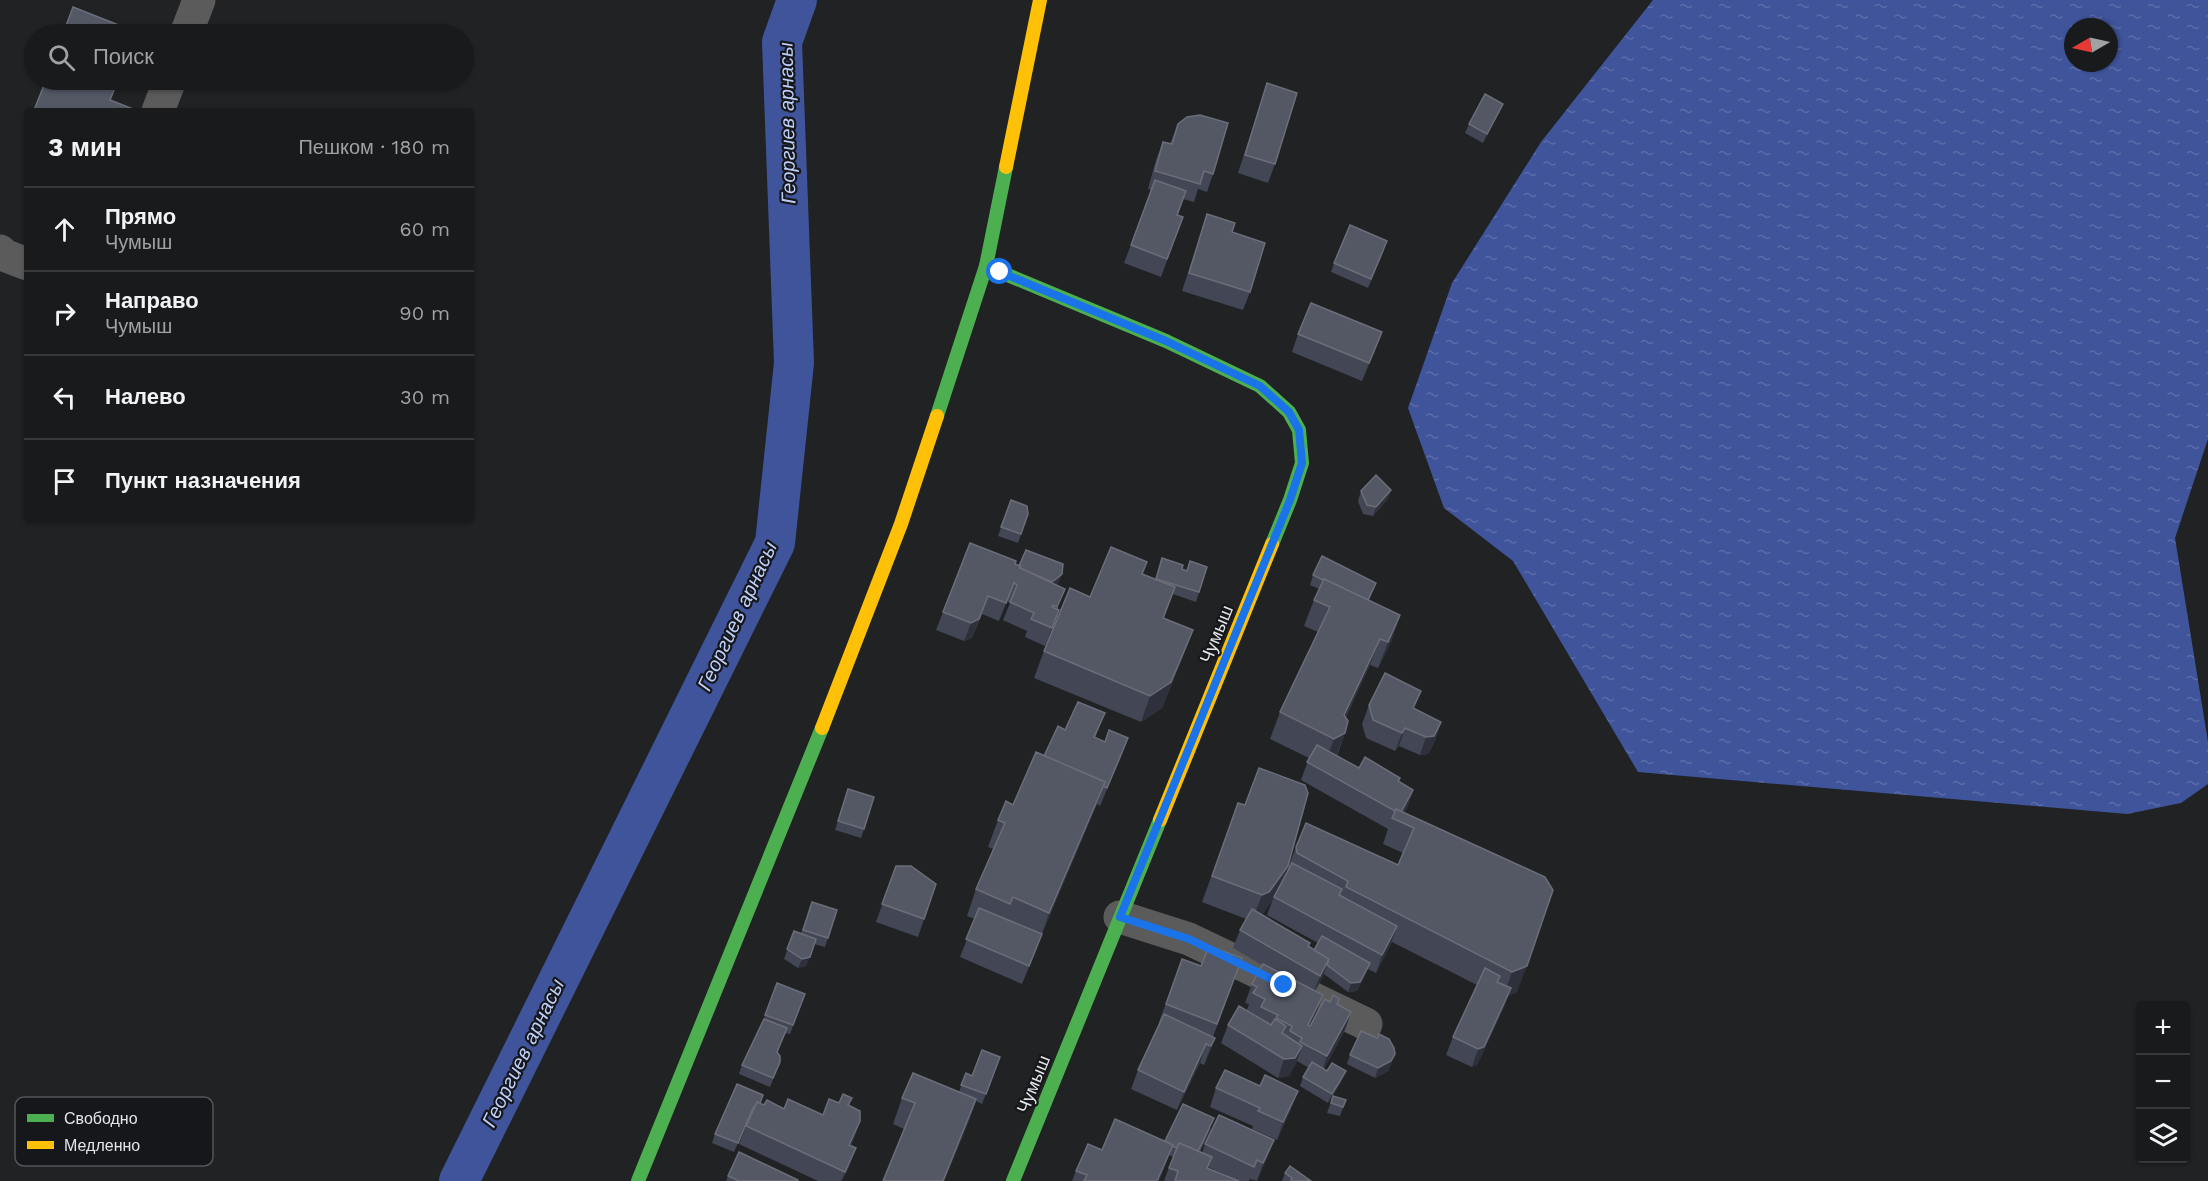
<!DOCTYPE html>
<html lang="ru">
<head>
<meta charset="utf-8">
<style>
  :root { --surface:#181a1b; --page:#212324; --text:#f1f3f6; --muted:#9fa1a3; --line:#36383a }
  body { margin:0; font-family:"Work Sans",sans-serif; background:var(--page); color:var(--text) }
  .controls { position:absolute; right:18px; bottom:18px; display:grid; overflow:hidden; border-radius:6px; box-shadow:0 2px 4px #0004 }
  .controls button { width:54px; height:54px; display:grid; place-items:center; padding:0; border:0; border-bottom:2px solid var(--line); background:var(--surface); color:var(--text); font:30px sans-serif }
  .compass { position:absolute; left:2064px; top:18px; width:54px; height:54px; border-radius:50%; background:var(--surface); box-shadow:0 2px 4px #0004; rotate:261deg }
  .stop { position:absolute; width:18px; height:18px; margin:-14px; border:4px solid #1a73e8; border-radius:50%; background:#fff }
  .stop.end { background:#1a73e8; border-color:#fff; box-shadow:0 2px 6px #0008 }
  .list { margin:0; padding:0; list-style:none }
  h2 { display:flex; justify-content:space-between; align-items:center; height:78px; margin:0; padding:0 24px; font-size:26px }
  h2 small { font-size:20px; font-weight:400; color:var(--muted) }
  .list li { display:grid; grid-template-columns:39px 1fr auto; gap:18px; align-items:center; box-sizing:border-box; height:84px; padding:0 24px; border-top:2px solid var(--line) }
  .list b { display:block; font-size:22px; white-space:nowrap }
  .list p { margin:0; font-size:20px; white-space:nowrap; color:var(--muted) }
  .list em { font-size:20px; font-style:normal; color:var(--muted) }
  .icon { flex:none; width:33px; height:33px; fill:none; stroke:currentColor; stroke-width:2; stroke-linecap:round; stroke-linejoin:round }
  .map { position:relative; flex:none; width:2208px; height:1181px; overflow:hidden }
  .search { position:absolute; background:var(--surface); box-shadow:0 2px 4px #0004; left:24px; top:24px; width:450px; height:66px; display:flex; align-items:center; gap:15px; box-sizing:border-box; padding:0 21px; border-radius:33px; color:var(--muted); font-size:22px }
  .panel { position:absolute; background:var(--surface); box-shadow:0 2px 4px #0004; left:24px; top:108px; width:450px; height:414px; border-radius:6px }
  .map>svg:first-child { display:block }
  .water { fill:url(#water-ripples); fill-rule:evenodd }
  .lines { fill:none; stroke-linecap:round; stroke-linejoin:round }
  .canal { stroke:#3f549b; stroke-width:40 }
  .street { stroke:#5b5b5c; stroke-width:33 }
  .fast { stroke:#4caf50; stroke-width:14 }
  .slow { stroke:#ffc107; stroke-width:14 }
  .wall { fill:#434755; fill-rule:evenodd }
  .shaded-wall { fill:#2e313b }
  .building { fill:#545865; stroke:#6b6e79; stroke-width:1.5 }
  .route { stroke:#1a73e8; stroke-width:8 }
  .labels { text-anchor:middle; dominant-baseline:central; stroke-width:4.5; stroke-linejoin:round; paint-order:stroke }
  .street-label { font-size:18px; fill:#e4e5e8; stroke:#16171b }
  .water-label { font-size:20px; font-style:italic; fill:#becffa; stroke:#16171b }
  .key { fill:#16171b; stroke:#545558; stroke-width:1.5 }
  .key-label { font-size:16px; fill:#e4e5e8 }
</style>
</head>
<body>
<div class="map">
<svg width="2208" height="1181" viewBox="0 0 2208 1181">
  <defs>
    <pattern id="water-ripples" width="26" height="14" patternUnits="userSpaceOnUse" patternTransform="scale(1.5)"><rect width="26" height="14" fill="#3f549b"/><path d="M2 4q2-2 4 0t4 0M15 11q2-2 4 0t4 0" fill="none" stroke="#5b6ca9"/></pattern>
  </defs>
  <rect width="100%" height="100%" fill="#202224"/>
  <!-- water -->
  <path class="water" d="M1653 0H2208V439L2175 538 2208 742V784L2181 803 2127 814 1638 772 1513 561 1444 508 1408 408 1452 283 1541 142ZM2073 27H2109V63H2073Z"/>
  <g class="lines">
    <!-- canal -->
    <polyline class="canal" points="459,1181 775,543 794,363 782,42 797,0"/>
    <!-- street -->
    <g class="street">
      <polyline points="186,34 199,0"/>
      <polyline points="158,111 170,80"/>
      <polyline points="0,251 4,255 27,264"/>
      <polyline points="1120,917 1189,939 1366,1024"/>
    </g>
    <!-- fast -->
    <g class="fast">
      <polyline points="986,266 1166,341 1260,386 1289,412 1299,430 1302,463 1290,500 1272,544"/>
      <polyline points="937,416 986,266 1006,167"/>
      <polyline points="638,1181 822,728"/>
      <polyline points="1013,1181 1160,820"/>
    </g>
    <!-- slow -->
    <g class="slow">
      <polyline points="1006,167 1040,0"/>
      <polyline points="822,728 901,524 937,416"/>
      <polyline points="1160,820 1272,544"/>
    </g>
  </g>
  <!-- wall -->
  <g class="wall">
    <polygon points="1267,83 1275,164 1268,183 1238,173"/>
    <polygon points="1503,104 1499,113 1483,143 1465,133 1469,124"/>
    <polygon points="1178,124 1213,174 1207,192 1198,189 1194,202 1183,199 1178,215 1183,217 1161,277 1124,263 1152,190 1148,189 1156,160 1163,142 1170,144"/>
    <polygon points="1207,214 1232,232 1250,292 1243,310 1182,291"/>
    <polygon points="1384,250 1368,288 1331,272 1334,263"/>
    <polygon points="1298,334 1375,351 1362,381 1292,352"/>
    <polygon points="1361,491 1388,499 1373,516 1363,514 1358,501"/>
    <polygon points="1011,500 1028,514 1018,543 998,536"/>
    <polygon points="1162,558 1182,569 1199,592 1196,602 1173,594 1164,618 1193,630 1183,656 1162,708 1141,722 1034,678 1044,651 1090,597 1143,574 1155,579"/>
    <polygon points="1019,566 1062,574 1057,585 1058,610 1053,629 1045,646 1025,637 1027,631 1003,620 1010,603 1007,601 999,621 982,614 972,638 964,641 936,630 943,612"/>
    <path d="M1313 575 1376 583 1369 600 1400 615 1391 642 1378 668 1370 665 1346 717 1345 733 1337 756 1359 768 1400 778 1398 781 1413 790 1407 808 1404 813 1545 877 1517 992 1508 996 1504 1007 1477 1065 1472 1067 1446 1055 1453 1037 1477 985 1392 942 1376 973 1368 969 1357 991 1348 992 1324 974 1315 991 1323 995 1316 1014 1330 1002 1337 1004 1351 1012 1345 1030 1324 1069 1342 1081 1328 1103 1300 1086 1303 1077 1309 1068 1297 1061 1289 1076 1278 1078 1221 1043 1228 1025 1247 1010 1249 1004 1245 1003 1252 984 1262 965 1233 948 1240 930 1246 919 1202 902 1238 803 1288 866 1282 881 1286 873 1296 847 1398 865 1403 853 1383 844 1388 829 1301 780 1309 758 1270 739 1280 712 1318 632 1304 626 1314 600 1319 589 1310 585ZM1273 899 1267 915 1318 943 1314 950 1309 947 1310 943 1262 915Z"/>
    <polygon points="1369,705 1415,709 1441,722 1435,741 1428,754 1420,755 1399,746 1395,751 1366,738 1362,724"/>
    <polygon points="1105,713 1095,738 1121,757 1100,806 1097,804 1042,934 1035,953 1022,984 960,957 975,919 967,916 976,889 994,849 988,847 998,820 1013,805 1044,756 1065,730"/>
    <polygon points="845,798 864,829 861,838 835,830"/>
    <polygon points="896,866 936,884 918,937 876,922"/>
    <polygon points="812,902 837,910 825,947 814,944 806,966 798,968 784,959 794,931 801,933"/>
    <polygon points="1242,958 1213,1037 1215,1038 1208,1056 1204,1065 1200,1063 1177,1110 1131,1089 1138,1070 1160,1022 1159,1022 1182,959 1201,966"/>
    <polygon points="777,983 805,994 790,1034 786,1033 777,1052 780,1062 770,1087 739,1074 742,1065 762,1024"/>
    <polygon points="1395,1054 1388,1071 1375,1078 1347,1064 1350,1055"/>
    <polygon points="1000,1057 982,1104 976,1101 967,1126 944,1181 883,1181 904,1129 893,1124 902,1098 959,1092 966,1073 972,1076"/>
    <polygon points="1260,1086 1291,1109 1277,1140 1252,1129 1253,1126 1210,1107 1216,1088"/>
    <polygon points="1333,1096 1346,1100 1340,1116 1327,1113"/>
    <polygon points="852,1098 849,1105 860,1121 851,1146 849,1167 842,1181 818,1181 739,1144 750,1117 749,1117 734,1152 712,1143 715,1134 760,1103 764,1105 823,1115 839,1103"/>
    <path d="M1211 1128 1200 1152 1202 1153 1205 1144 1274 1140 1267 1158 1257 1181 1250 1179 1249 1181H1164L1173 1157 1169 1155 1159 1181H1072L1076 1171 1102 1150 1165 1141ZM1208 1167 1238 1180 1207 1168Z"/>
    <polygon points="1285,1173 1311,1181 1282,1181"/>
    <polygon points="728,1176 798,1181 726,1181"/>
  </g>
  <!-- shaded-wall -->
  <g class="shaded-wall">
    <polygon points="1503,104 1499,113 1483,143 1487,134"/>
    <polygon points="1382,332 1375,351 1362,381 1369,363"/>
    <polygon points="1391,490 1388,499 1373,516 1376,507"/>
    <polygon points="1062,574 1058,584 1051,591 1048,584"/>
    <polygon points="988,596 972,638 964,641 971,623"/>
    <polygon points="1059,610 1053,629 1045,646"/>
    <polygon points="1400,615 1391,642 1378,668 1388,642"/>
    <polygon points="1193,630 1183,656 1162,708 1141,722 1150,696"/>
    <polygon points="1380,639 1370,665 1336,737 1345,733 1335,759 1324,765 1334,739 1344,715"/>
    <polygon points="1421,691 1414,710 1413,708"/>
    <polygon points="1441,722 1435,741 1428,754 1420,755 1426,737"/>
    <polygon points="1405,728 1399,746 1395,751 1402,733"/>
    <polygon points="1128,738 1121,757 1100,806 1107,788"/>
    <polygon points="1105,782 1095,808 1040,939 1049,913"/>
    <polygon points="1413,790 1407,808 1399,821 1400,814"/>
    <polygon points="1288,866 1278,892 1260,918 1252,921 1262,895"/>
    <polygon points="1397,926 1391,944 1376,973 1382,955"/>
    <polygon points="1042,934 1035,953 1022,984 1029,966"/>
    <polygon points="810,957 806,966 798,968 802,959"/>
    <polygon points="1329,959 1323,977 1313,994 1320,976"/>
    <polygon points="1370,963 1367,972 1357,991 1348,992 1351,983"/>
    <polygon points="1527,966 1517,992 1508,996 1504,1007 1477,1065 1472,1067 1478,1049 1503,998 1512,972"/>
    <polygon points="1323,995 1316,1014 1301,1043 1308,1025"/>
    <polygon points="1351,1012 1345,1030 1321,1075 1327,1056"/>
    <polygon points="1215,1038 1208,1056 1204,1065 1211,1046"/>
    <polygon points="1206,1044 1200,1063 1177,1110 1184,1092"/>
    <polygon points="1302,1046 1296,1064 1289,1076 1278,1078 1284,1059"/>
    <polygon points="1395,1054 1388,1071 1375,1078 1378,1068"/>
    <polygon points="1346,1071 1342,1081 1328,1103 1332,1094"/>
    <polygon points="1298,1091 1291,1109 1277,1140 1283,1122"/>
    <polygon points="976,1099 967,1126 944,1181 943,1181"/>
    <polygon points="860,1121 854,1139 843,1163 849,1145"/>
    <polygon points="1274,1140 1267,1158 1257,1181 1263,1163"/>
    <polygon points="1173,1145 1159,1181 1157,1181"/>
    <polygon points="856,1148 849,1167 842,1181 841,1181"/>
  </g>
  <!-- building -->
  <g class="building">
    <polygon points="73,7 136,32 135,34 63,34"/>
    <polygon points="46,80 118,80 110,100 133,109 132,111 35,111 34,110"/>
    <polygon points="1267,83 1297,93 1275,164 1245,155"/>
    <polygon points="1485,94 1503,104 1487,134 1469,124"/>
    <polygon points="1200,115 1228,123 1213,174 1204,171 1200,184 1155,171 1163,142 1172,144 1178,124 1187,117"/>
    <polygon points="1155,180 1186,191 1177,215 1183,217 1167,259 1131,245"/>
    <polygon points="1207,214 1235,223 1232,232 1265,243 1250,292 1189,273"/>
    <polygon points="1350,225 1387,241 1371,279 1334,263"/>
    <polygon points="1311,303 1382,332 1369,363 1298,334"/>
    <polygon points="1376,475 1391,490 1376,507 1367,505 1361,491"/>
    <polygon points="1011,500 1027,506 1028,514 1021,534 1001,527"/>
    <polygon points="970,543 1016,561 1015,564 1021,566 1020,568 1065,589 1057,607 1053,605 1052,607 1059,610 1052,628 1031,619 1034,613 1010,602 1017,585 1014,583 1006,603 988,596 979,619 971,623 943,612"/>
    <polygon points="1111,547 1147,562 1142,574 1175,587 1163,618 1193,630 1171,682 1150,696 1044,651 1070,588 1090,597"/>
    <polygon points="1026,550 1063,564 1062,574 1052,582 1020,568 1021,566 1019,566"/>
    <polygon points="1322,556 1376,583 1368,600 1324,579 1323,580 1313,575"/>
    <polygon points="1162,558 1183,565 1182,569 1187,571 1190,561 1207,567 1199,592 1156,579"/>
    <polygon points="1324,579 1400,615 1388,642 1380,639 1344,715 1348,721 1345,733 1334,739 1280,712 1330,607 1314,600"/>
    <polygon points="1385,673 1421,691 1413,708 1441,722 1434,736 1426,737 1405,728 1402,733 1373,720 1369,705"/>
    <polygon points="1078,702 1105,713 1094,737 1105,742 1109,730 1128,738 1107,788 1103,786 1105,782 1044,756 1058,726 1065,730"/>
    <polygon points="1317,745 1359,768 1365,757 1400,778 1398,781 1413,790 1401,812 1396,809 1395,811 1307,762"/>
    <polygon points="1036,752 1105,782 1049,913 1013,897 1010,904 976,889 1005,823 998,820 1006,801 1013,805"/>
    <polygon points="1259,768 1305,785 1308,793 1288,866 1269,892 1262,895 1212,876 1238,803 1245,805"/>
    <polygon points="848,789 874,797 864,829 838,821"/>
    <polygon points="1396,809 1545,877 1553,890 1527,966 1512,972 1346,887 1348,881 1297,853 1296,847 1306,823 1398,865 1414,828 1392,818"/>
    <polygon points="1292,863 1342,889 1339,895 1397,926 1382,955 1274,897"/>
    <polygon points="896,866 911,866 936,884 924,919 882,904"/>
    <polygon points="812,902 837,910 828,938 803,930"/>
    <polygon points="979,908 1042,934 1029,966 966,939"/>
    <polygon points="1252,909 1310,943 1308,946 1329,959 1320,976 1240,930"/>
    <polygon points="794,931 816,939 810,957 802,959 787,949"/>
    <polygon points="1322,936 1370,963 1360,982 1351,983 1327,965 1329,959 1314,950"/>
    <polygon points="1209,946 1242,958 1217,1024 1166,1004 1182,959 1201,966"/>
    <polygon points="1263,964 1323,995 1308,1025 1310,1026 1325,999 1330,1002 1333,995 1339,999 1337,1004 1351,1012 1327,1056 1300,1042 1302,1038 1290,1031 1292,1026 1276,1018 1278,1015 1261,1007 1265,999 1253,993 1257,987 1252,984"/>
    <polygon points="1485,968 1500,976 1497,982 1511,988 1484,1047 1478,1049 1453,1037"/>
    <polygon points="777,983 805,994 793,1025 765,1015"/>
    <polygon points="1239,1006 1271,1025 1275,1019 1286,1026 1282,1033 1302,1046 1295,1058 1284,1059 1228,1025"/>
    <polygon points="1164,1014 1215,1038 1211,1046 1206,1044 1184,1092 1138,1070"/>
    <polygon points="764,1019 787,1028 777,1052 780,1056 780,1062 773,1078 742,1065"/>
    <polygon points="1361,1031 1377,1038 1379,1034 1389,1039 1394,1048 1395,1054 1391,1061 1378,1068 1350,1055"/>
    <polygon points="982,1050 1000,1057 986,1094 961,1085 966,1073 972,1076"/>
    <polygon points="1312,1062 1327,1071 1332,1063 1346,1071 1332,1094 1303,1077"/>
    <polygon points="1225,1070 1260,1086 1265,1075 1298,1091 1283,1122 1258,1111 1260,1108 1216,1088"/>
    <polygon points="913,1073 976,1099 943,1181 883,1181 915,1103 902,1098"/>
    <polygon points="737,1084 763,1095 760,1103 757,1102 754,1108 753,1108 738,1143 715,1134"/>
    <polygon points="843,1094 852,1098 848,1105 860,1111 860,1121 849,1145 856,1148 845,1172 746,1126 757,1102 764,1105 767,1100 784,1109 788,1099 823,1115 829,1099 839,1103"/>
    <polygon points="1333,1096 1346,1100 1343,1107 1331,1103"/>
    <polygon points="1183,1104 1214,1118 1198,1151 1179,1143 1177,1148 1172,1146 1173,1145 1165,1141"/>
    <polygon points="1219,1115 1274,1140 1263,1163 1257,1160 1254,1167 1205,1144"/>
    <polygon points="1115,1119 1173,1145 1157,1181 1084,1181 1087,1175 1076,1171 1088,1144 1102,1150"/>
    <polygon points="1179,1143 1212,1157 1207,1168 1239,1181 1175,1181 1178,1171 1169,1168"/>
    <polygon points="739,1152 798,1180 798,1181 739,1181 728,1176"/>
    <polygon points="1290,1166 1311,1181 1291,1181 1291,1180 1292,1178 1285,1173"/>
  </g>
  <g class="lines">
    <!-- route -->
    <polyline class="route" points="1000,272 1166,341 1260,386 1289,412 1299,430 1302,463 1290,500 1120,917 1189,939 1284,985"/>
  </g>
  <g class="labels">
    <!-- street labels -->
    <g class="street-label">
      <text transform="translate(1216 634) rotate(-68)">Чумыш</text>
      <text transform="translate(1033 1084) rotate(-68)">Чумыш</text>
    </g>
    <!-- water labels -->
    <g class="water-label">
      <text transform="translate(787 123) rotate(-91)">Георгиев арнасы</text>
      <text transform="translate(737 616) rotate(-65)">Георгиев арнасы</text>
      <text transform="translate(523 1053) rotate(-64)">Георгиев арнасы</text>
    </g>
  </g>
  <!-- legend -->
  <rect x="15" y="1097" width="198" height="69" rx="9" class="key"/>
  <rect x="27" y="1114" width="27" height="8" fill="#4caf50"/>
  <rect x="27" y="1141" width="27" height="8" fill="#ffc107"/>
  <g class="key-label">
    <text x="64" y="1124">Свободно</text>
    <text x="64" y="1151">Медленно</text>
  </g>
</svg>
<div class="controls">
<button>+</button>
<button>−</button>
<button><svg class="icon" aria-label="layers" viewBox="0 0 24 24"><path d="M12 4l9 5-9 5-9-5zM3 14l9 5 9-5"/></svg></button>
</div>
<svg class="compass" viewBox="-18 -18 36 36"><path d="M0-13l5 13h-10z" fill="#e53935"/><path d="M0 13l5-13h-10z" fill="#9fa1a3"/></svg>
<div class="stop" style="left:1000px;top:272px"></div>
<div class="stop end" style="left:1284px;top:985px"></div>
<div class="search"><svg class="icon" aria-label="search" viewBox="0 0 24 24"><circle cx="10" cy="10" r="6"/><path d="M15 15l6 6"/></svg>Поиск</div>
<section class="panel">
<h2>3 мин<small>Пешком · 180 m</small></h2>
<ul class="list">
<li><svg class="icon" aria-label="ahead" viewBox="0 0 24 24"><path d="M12 20V5M6 11l6-6 6 6"/></svg><div><b>Прямо</b><p>Чумыш</p></div><em>60 m</em></li>
<li><svg class="icon" aria-label="right" viewBox="0 0 24 24"><path d="M7 20v-9h11M14 6l5 5-5 5"/></svg><div><b>Направо</b><p>Чумыш</p></div><em>90 m</em></li>
<li><svg class="icon" aria-label="left" viewBox="0 0 24 24"><path d="M17 20v-9H6M10 6l-5 5 5 5"/></svg><div><b>Налево</b></div><em>30 m</em></li>
<li><svg class="icon" aria-label="arrive" viewBox="0 0 24 24"><path d="M6 21V4h12l-3 4 3 4H6"/></svg><div><b>Пункт назначения</b></div></li>
</ul>
</section>
</div>
</body>
</html>
